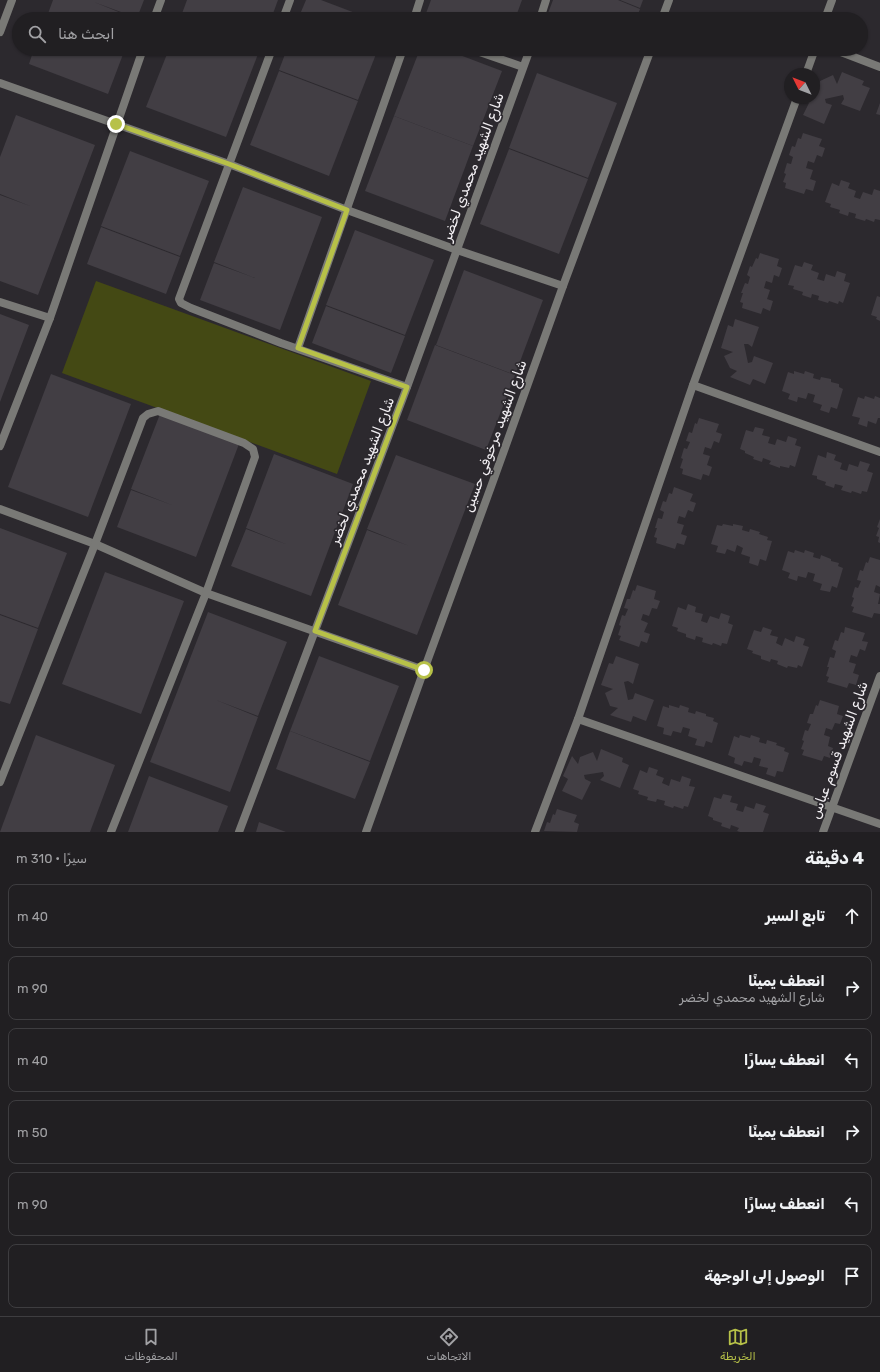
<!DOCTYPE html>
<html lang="ar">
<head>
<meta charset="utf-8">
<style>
  :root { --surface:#211f22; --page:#29272a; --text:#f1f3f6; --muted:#a2a2a5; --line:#3e3d40; --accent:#b7c148 }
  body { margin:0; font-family:Rubik,"Noto Naskh Arabic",sans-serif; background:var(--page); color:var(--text); direction:rtl }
  .compass { position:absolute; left:784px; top:68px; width:36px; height:36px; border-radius:50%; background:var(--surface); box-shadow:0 1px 3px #0004; rotate:312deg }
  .stop { position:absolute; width:12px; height:12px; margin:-9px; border:3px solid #b7c148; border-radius:50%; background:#fff }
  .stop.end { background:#b7c148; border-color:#fff; box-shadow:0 1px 4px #0008 }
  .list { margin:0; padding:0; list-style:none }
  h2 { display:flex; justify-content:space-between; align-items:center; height:52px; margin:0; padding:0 16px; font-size:17px }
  h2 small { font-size:13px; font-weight:400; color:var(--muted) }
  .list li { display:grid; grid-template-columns:26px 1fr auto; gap:12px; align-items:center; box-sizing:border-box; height:64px; margin:0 8px 8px; padding:0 8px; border:1px solid var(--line); border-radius:8px }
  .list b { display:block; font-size:15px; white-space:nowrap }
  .list p { margin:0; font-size:13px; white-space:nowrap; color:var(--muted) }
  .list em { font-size:13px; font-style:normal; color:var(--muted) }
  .icon { flex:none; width:22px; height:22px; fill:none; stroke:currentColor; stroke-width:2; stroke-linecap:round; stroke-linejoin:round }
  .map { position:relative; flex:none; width:880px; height:832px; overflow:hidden; direction:ltr }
  .search { position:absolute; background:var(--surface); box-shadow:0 1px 3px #0004; left:12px; right:12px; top:12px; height:44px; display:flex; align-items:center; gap:10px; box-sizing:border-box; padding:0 14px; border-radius:22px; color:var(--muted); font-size:15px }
  .sheet { height:484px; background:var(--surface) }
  nav { display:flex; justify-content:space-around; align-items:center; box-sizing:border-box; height:56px; border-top:1px solid var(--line); background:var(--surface); font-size:11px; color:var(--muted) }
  nav a { display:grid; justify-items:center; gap:2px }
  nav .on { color:var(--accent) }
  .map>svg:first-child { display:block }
  .green { fill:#444914 }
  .building { fill:#423e44 }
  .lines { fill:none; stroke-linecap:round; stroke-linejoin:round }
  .minor { stroke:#797976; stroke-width:8 }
  .route { stroke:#b7c148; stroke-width:5 }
  .labels { text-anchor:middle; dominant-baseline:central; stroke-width:3.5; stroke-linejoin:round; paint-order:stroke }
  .street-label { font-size:14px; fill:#f3f0f4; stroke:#2c292e }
</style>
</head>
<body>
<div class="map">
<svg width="880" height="832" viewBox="0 0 880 832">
  <rect width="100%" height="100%" fill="#2c292e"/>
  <!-- green -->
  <polygon class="green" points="96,281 371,381 337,474 62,373"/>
  <!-- building -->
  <g class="building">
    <polygon points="53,0 144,0 137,18 94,2 136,19 46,19"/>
    <polygon points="187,0 278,0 271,19 180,19"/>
    <polygon points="306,0 321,0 371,19 298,19"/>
    <polygon points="431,0 522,0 515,19 433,19 425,16"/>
    <polygon points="553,0 618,0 640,9 636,19 555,19 547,16"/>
    <polygon points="620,0 643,0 640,8"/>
    <polygon points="34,49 125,49 108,94 29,64"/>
    <polygon points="169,49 260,49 226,137 146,107"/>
    <polygon points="287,49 378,49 358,100 279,70"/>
    <polygon points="420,49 444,49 502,71 473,146 394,116"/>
    <polygon points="279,71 358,101 329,176 250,145"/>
    <polygon points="842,72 864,81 862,85 870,88 860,111 841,104 844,99 843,95 825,99 826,103 832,105 824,124 803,115 809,103 803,101 804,98 814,98 814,83 818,88 820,81 833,75 837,84"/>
    <polygon points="537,73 617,103 588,178 509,148"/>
    <polygon points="880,103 880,115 876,114"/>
    <polygon points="16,115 95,145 38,295 0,281 0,195 30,206 0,194 0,157"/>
    <polygon points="394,116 473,146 445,221 365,191"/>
    <polygon points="803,133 822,139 819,146 825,148 822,157 817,155 814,163 808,161 806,168 813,170 810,179 816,181 813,191 806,189 804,194 785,188 786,183 783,182 786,174 784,173 787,163 791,164 793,157 789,155 792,146 795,147 798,138 801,139"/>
    <polygon points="509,149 588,179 559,254 480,224"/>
    <polygon points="130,151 209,181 180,256 101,226"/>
    <polygon points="841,180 850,183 848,188 856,191 854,197 860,199 863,192 872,195 874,189 880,191 880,220 875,219 874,222 866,219 865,221 855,218 856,214 849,212 848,216 839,213 840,210 830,207 831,204 825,202 832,183 839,186"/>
    <polygon points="243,187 322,217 280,330 200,300 214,263 255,278 214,262"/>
    <polygon points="101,227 180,257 166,294 87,264"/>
    <polygon points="355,230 434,260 405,335 326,305"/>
    <polygon points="760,253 779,259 777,266 782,268 779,277 774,275 772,283 766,281 764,288 770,290 767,299 773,301 770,311 763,308 761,314 742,308 743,303 740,302 743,293 741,293 745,283 748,284 750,277 747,275 750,266 752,267 756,258 758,259"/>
    <polygon points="804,262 813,265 811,270 819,273 817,279 824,281 826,274 835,277 837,271 846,274 844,281 850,283 843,303 839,301 838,304 829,301 828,303 818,300 819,296 812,294 811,298 802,295 803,292 793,289 794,286 788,285 795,265 802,267"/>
    <polygon points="464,270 543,300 515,375 436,345"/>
    <polygon points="877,296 880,297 880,321 876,319 877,317 871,315"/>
    <polygon points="326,306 405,336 391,373 312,343"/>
    <polygon points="0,314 29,325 0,402"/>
    <polygon points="735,319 759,327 752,347 748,344 744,344 748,363 752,362 754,356 773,363 765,384 753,379 750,385 730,377 737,371 730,368 724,356 733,352 721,348 728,325 733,327"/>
    <polygon points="435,345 515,375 486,450 407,420"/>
    <polygon points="794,371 804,374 805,371 814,374 813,378 820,380 821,377 831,379 831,382 839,384 839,387 843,389 837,409 831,407 829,413 820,410 822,405 813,402 815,395 808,393 806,399 798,397 797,402 788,399 790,394 782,391 788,372 794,374"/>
    <polygon points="51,374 131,404 88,517 8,487"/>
    <polygon points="865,396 874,399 875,396 880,398 880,418 878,418 876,424 868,421 867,427 858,424 860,418 852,416 858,397 864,399"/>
    <polygon points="160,414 239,444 196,557 117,527 131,490 172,505 131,489"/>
    <polygon points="699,418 719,424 716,432 722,434 719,443 714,441 711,449 705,447 703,454 710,456 707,465 712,467 709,476 703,474 701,480 682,474 683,469 680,468 683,459 681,458 684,448 687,449 690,442 686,441 689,432 692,433 695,423 697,424"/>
    <polygon points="755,427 764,429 762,435 770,437 768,443 775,445 777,439 786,442 788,436 797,439 795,445 801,447 795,467 790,465 789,468 780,466 780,468 769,464 771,461 763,458 762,462 753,459 754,457 745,453 745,451 740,449 746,430 753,432"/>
    <polygon points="827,452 836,455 834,460 842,463 840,469 847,471 849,464 858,467 860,461 870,464 867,471 873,473 867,492 862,491 861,494 852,491 851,493 841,490 843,486 835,484 834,488 825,485 826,482 817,479 817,476 812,475 818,455 826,458"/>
    <polygon points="274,454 353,484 311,596 231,566 246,529 288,545 246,528"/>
    <polygon points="396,455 475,484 417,635 338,605 367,530 409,546 367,529"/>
    <polygon points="674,487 693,494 690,501 696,503 693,512 688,510 685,518 679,516 677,523 684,525 681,534 687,536 684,545 677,543 675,549 656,543 657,538 654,537 657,528 655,528 658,518 662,519 664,512 660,510 663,501 666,502 669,493 672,494"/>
    <polygon points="880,519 880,543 878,542 879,537 876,536 879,528 877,527"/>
    <polygon points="723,524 733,526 733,524 743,526 742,530 749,532 750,529 760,532 759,534 768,537 767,540 772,541 766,561 760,559 758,566 749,563 750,557 741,554 743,548 737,545 735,552 727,549 725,554 716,552 718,546 711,544 717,525 722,526"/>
    <polygon points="0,528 67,553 38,628 0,614"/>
    <polygon points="795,550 804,553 805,550 814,553 813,557 820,559 821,555 831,559 831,561 839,563 838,566 843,568 837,588 832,586 830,592 820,590 822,584 813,581 815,574 808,572 806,578 798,576 797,581 788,578 790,573 782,570 788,551 794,553"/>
    <polygon points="870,557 880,560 880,587 876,585 874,592 880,594 878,604 880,604 880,614 874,613 872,618 852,612 854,607 851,606 854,598 852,597 855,587 858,588 861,581 857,580 860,570 863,571 866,562 868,563"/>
    <polygon points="105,572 184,601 141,714 62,684"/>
    <polygon points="637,585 656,591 654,599 660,601 657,609 652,608 649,616 643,614 641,620 648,623 644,632 650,634 647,643 641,641 639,647 619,640 621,636 618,635 621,626 619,625 622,615 625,616 628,609 624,608 627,599 630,599 633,590 635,591"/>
    <polygon points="688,604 696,607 695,612 703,614 701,621 707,623 710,616 719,619 721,613 730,616 728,623 733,625 727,644 722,643 721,646 713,643 712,645 702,642 703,638 696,636 695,640 686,637 686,634 677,631 678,628 672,626 678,607 686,610"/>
    <polygon points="208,612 287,642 258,716 216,700 258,717 230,792 150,762"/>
    <polygon points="0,615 38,629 10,704 0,701"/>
    <polygon points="763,627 772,630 770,635 778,637 776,643 782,646 785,638 794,642 796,636 805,639 803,645 809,647 802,667 798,665 797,668 788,666 787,668 777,664 778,661 771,659 770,662 761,659 761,656 752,653 753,651 747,649 754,630 761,632"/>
    <polygon points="845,627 865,633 862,641 868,642 865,651 860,649 857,657 851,655 849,662 856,664 853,673 859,675 856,685 849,683 847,688 827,682 829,677 826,676 829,667 827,667 830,657 834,658 836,651 832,649 835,640 838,641 841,632 844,633"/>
    <polygon points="319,656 399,686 370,761 290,731"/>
    <polygon points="616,656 639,664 633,684 628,681 624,682 628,700 633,699 635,693 654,700 646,721 633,716 631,722 610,715 618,708 610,706 605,693 613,689 601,685 609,663 613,664"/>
    <polygon points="820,700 839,706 837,714 843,716 840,724 835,723 832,730 826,728 824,735 830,737 828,746 833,748 830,758 824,756 822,761 802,755 804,750 801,749 804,741 802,740 805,730 808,731 811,724 807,723 810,714 813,714 816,705 818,706"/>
    <polygon points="669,705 679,708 680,705 689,708 688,712 695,714 696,711 706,714 706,716 714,718 713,721 718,723 712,743 706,741 704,747 695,745 697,739 688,736 690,729 683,727 681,733 673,731 671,736 663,734 664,728 657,726 663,706 669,708"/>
    <polygon points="290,731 370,762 355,799 276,769"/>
    <polygon points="36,735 115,765 90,832 0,832"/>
    <polygon points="740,735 750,738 751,735 760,738 759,742 766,744 767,740 777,743 776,745 785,748 784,751 789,753 783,772 777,771 775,777 766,774 768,768 759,766 761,759 754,757 752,763 744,761 742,766 734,763 735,758 728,755 734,736 739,738"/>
    <polygon points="601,749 623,758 622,762 629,765 620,788 600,780 604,776 603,772 584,775 585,779 591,782 582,800 562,791 568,779 563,776 572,756 578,764 580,757 593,752 597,761"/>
    <polygon points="649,767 658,770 656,775 664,778 662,783 669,786 671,779 680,782 682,776 691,779 689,786 695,787 688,807 684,806 683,809 674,806 673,808 664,805 665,801 657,799 656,802 647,800 648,797 638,794 639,791 633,789 640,770 647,773"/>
    <polygon points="149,776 228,806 218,832 128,832"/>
    <polygon points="723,794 732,796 730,802 738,804 736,810 743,812 745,806 754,809 756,803 766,806 763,812 769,814 763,832 740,832 737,831 739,828 731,825 730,829 721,826 722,823 713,820 713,818 708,816 714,797 721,799"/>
    <polygon points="557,809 577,815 574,822 579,824 577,832 544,831 547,822 550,823 553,814 555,815"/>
    <polygon points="259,822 286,832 256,832"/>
  </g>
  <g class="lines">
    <!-- minor -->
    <g class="minor">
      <polyline points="154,19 161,0"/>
      <polyline points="283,19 290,0"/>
      <polyline points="414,19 420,0"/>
      <polyline points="540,19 546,0"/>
      <polyline points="662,19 669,0"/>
      <polyline points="825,19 832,0"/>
      <polyline points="0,32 12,0"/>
      <polyline points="272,49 179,299 181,303 191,308 281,343 407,387"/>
      <polyline points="471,49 523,67"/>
      <polyline points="833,49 880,67"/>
      <polyline points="806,74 815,49"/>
      <polyline points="0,83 229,164 347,210 457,250 563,286"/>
      <polyline points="0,302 50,318"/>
      <polyline points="298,348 403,49"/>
      <polyline points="693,385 880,452"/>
      <polyline points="0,446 50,318 143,49"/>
      <polyline points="0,509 95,544 206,593 424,670"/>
      <polyline points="578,719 880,824"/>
      <polyline points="0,782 95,544 143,418 148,414 158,411 244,443 253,449 255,457 206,593 111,832"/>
      <polyline points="239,832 407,387 530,49"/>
      <polyline points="366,832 424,670 492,484 563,286 651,49"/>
      <polyline points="535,832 578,719 693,385 797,98"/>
      <polyline points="823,832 880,676"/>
    </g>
  </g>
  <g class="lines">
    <!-- route -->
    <polyline class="route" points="116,124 229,164 347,210 298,348 407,387 315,631 424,670"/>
  </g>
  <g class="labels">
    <!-- street labels -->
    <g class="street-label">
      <text transform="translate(473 167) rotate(-70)">شارع الشهيد محمدي لخضر</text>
      <text transform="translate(495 436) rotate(-70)">شارع الشهيد مرخوفي حسين</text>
      <text transform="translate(362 471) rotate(-69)">شارع الشهيد محمدي لخضر</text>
      <text transform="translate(839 750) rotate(-70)">شارع الشهيد قسوم عباس</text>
    </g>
  </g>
</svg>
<svg class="compass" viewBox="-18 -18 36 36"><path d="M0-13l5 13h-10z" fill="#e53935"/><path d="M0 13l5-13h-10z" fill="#a2a2a5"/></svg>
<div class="stop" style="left:424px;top:670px"></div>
<div class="stop end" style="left:116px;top:124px"></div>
<div class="search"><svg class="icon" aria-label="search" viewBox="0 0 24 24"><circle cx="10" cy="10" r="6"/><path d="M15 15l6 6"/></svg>ابحث هنا</div>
</div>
<section class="sheet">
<h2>4 دقيقة<small>سيرًا · 310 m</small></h2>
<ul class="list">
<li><svg class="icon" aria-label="ahead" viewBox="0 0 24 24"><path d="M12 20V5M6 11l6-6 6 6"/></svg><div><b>تابع السير</b></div><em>40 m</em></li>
<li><svg class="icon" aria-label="right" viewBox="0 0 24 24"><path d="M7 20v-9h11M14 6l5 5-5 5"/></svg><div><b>انعطف يمينًا</b><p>شارع الشهيد محمدي لخضر</p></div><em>90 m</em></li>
<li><svg class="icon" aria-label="left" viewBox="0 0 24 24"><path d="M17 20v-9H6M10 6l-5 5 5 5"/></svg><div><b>انعطف يسارًا</b></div><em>40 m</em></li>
<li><svg class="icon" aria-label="right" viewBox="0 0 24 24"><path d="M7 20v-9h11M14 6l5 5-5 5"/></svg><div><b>انعطف يمينًا</b></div><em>50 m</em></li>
<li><svg class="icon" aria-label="left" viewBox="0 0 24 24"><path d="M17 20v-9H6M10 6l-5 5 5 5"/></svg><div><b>انعطف يسارًا</b></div><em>90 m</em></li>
<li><svg class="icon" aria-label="arrive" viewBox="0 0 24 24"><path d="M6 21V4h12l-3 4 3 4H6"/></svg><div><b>الوصول إلى الوجهة</b></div></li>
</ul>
</section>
<nav>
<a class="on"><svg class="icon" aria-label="map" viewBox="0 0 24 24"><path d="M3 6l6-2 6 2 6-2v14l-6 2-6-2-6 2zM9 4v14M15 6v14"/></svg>الخريطة</a>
<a><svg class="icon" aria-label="directions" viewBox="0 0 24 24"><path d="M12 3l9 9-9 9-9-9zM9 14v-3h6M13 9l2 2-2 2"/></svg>الاتجاهات</a>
<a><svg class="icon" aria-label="saved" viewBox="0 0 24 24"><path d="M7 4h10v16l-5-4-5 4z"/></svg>المحفوظات</a>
</nav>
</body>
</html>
